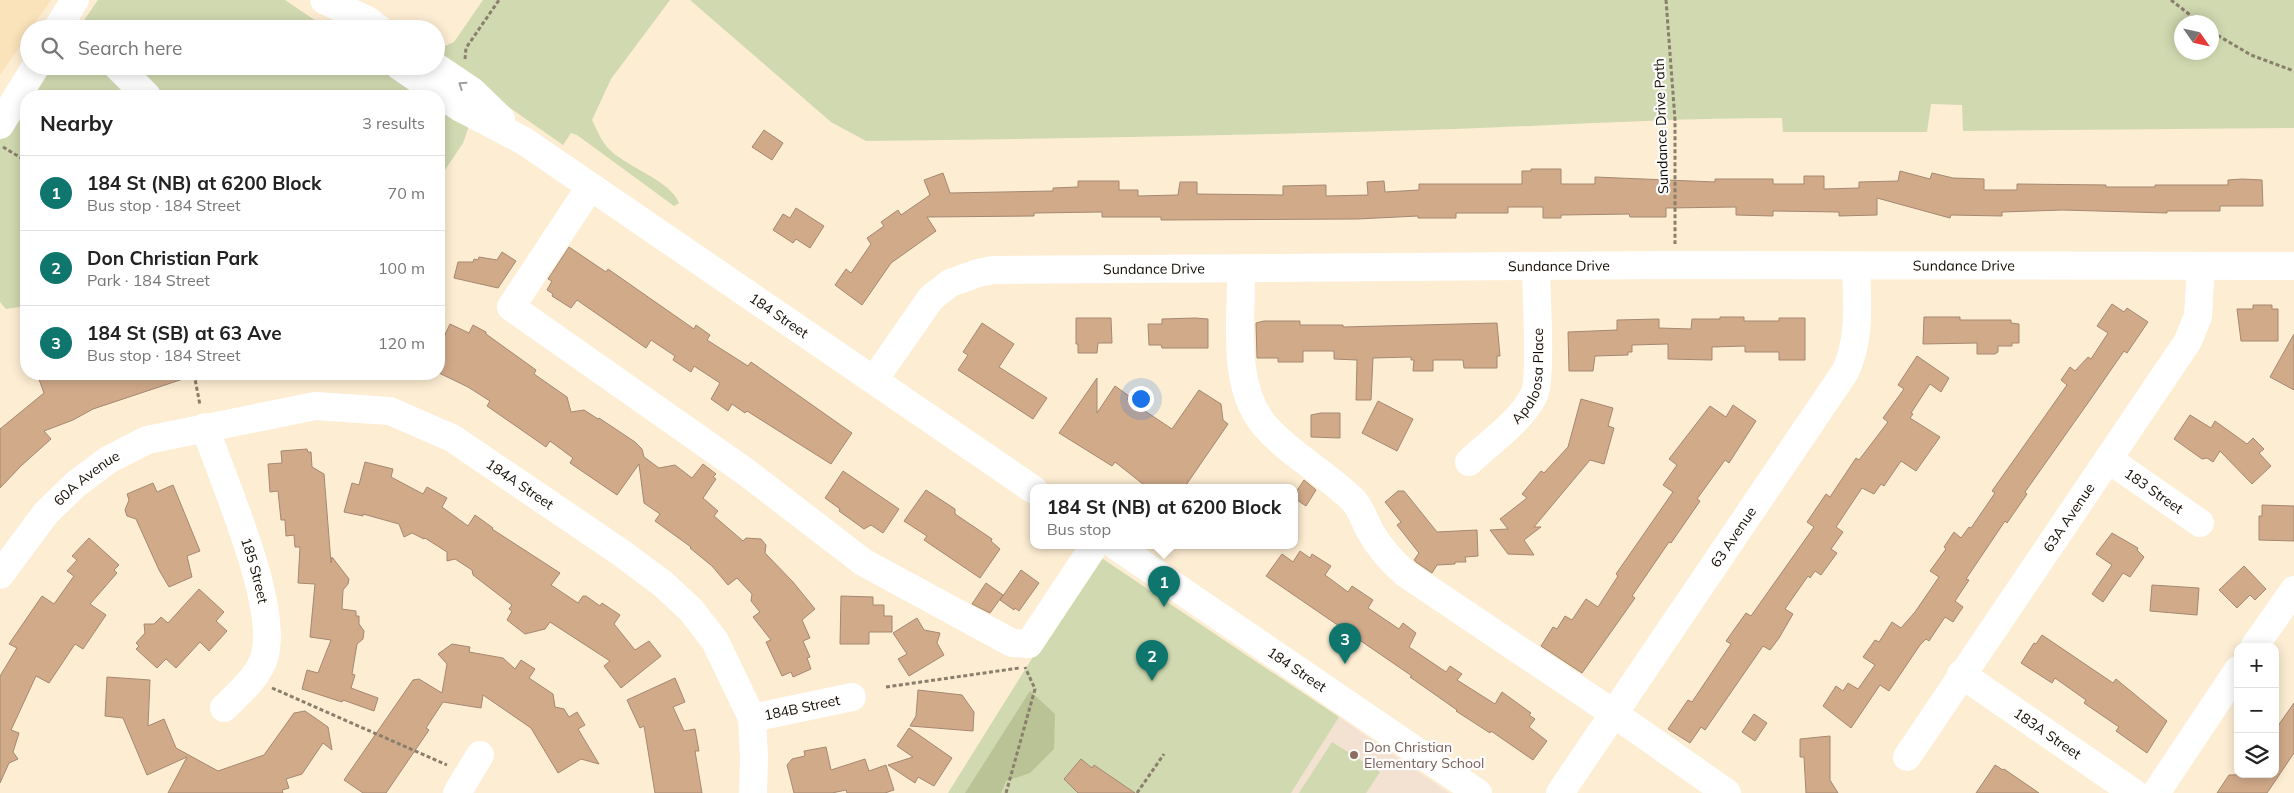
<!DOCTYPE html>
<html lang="en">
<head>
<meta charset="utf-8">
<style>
  :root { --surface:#fff; --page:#f6f6f6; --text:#222; --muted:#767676; --line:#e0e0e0; --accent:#0f766e }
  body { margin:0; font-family:Mulish,sans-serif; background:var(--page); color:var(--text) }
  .controls { position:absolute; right:15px; bottom:15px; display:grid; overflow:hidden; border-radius:10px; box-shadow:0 2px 12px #0003 }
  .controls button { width:45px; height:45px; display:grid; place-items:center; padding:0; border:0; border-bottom:1px solid var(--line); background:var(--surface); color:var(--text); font:25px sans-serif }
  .compass { position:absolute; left:2174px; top:15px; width:45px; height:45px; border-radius:50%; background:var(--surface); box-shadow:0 2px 12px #0003; rotate:124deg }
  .you { position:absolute; left:1140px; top:398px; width:18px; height:18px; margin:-12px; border:4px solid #fff; border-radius:50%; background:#1a73e8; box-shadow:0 0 0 8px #1a73e833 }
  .badge { display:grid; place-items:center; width:32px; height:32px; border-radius:50%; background:var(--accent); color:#fff; font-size:16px; font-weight:700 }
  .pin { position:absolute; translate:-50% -41px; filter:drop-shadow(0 1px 2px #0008) }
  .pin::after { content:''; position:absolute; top:26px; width:18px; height:15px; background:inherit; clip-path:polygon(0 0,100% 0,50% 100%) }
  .popup { position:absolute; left:1030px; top:484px; width:268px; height:65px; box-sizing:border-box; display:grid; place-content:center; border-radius:10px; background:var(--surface); filter:drop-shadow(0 1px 4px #0005); font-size:16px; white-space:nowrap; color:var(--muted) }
  .popup b { font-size:19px; color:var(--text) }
  .popup::after { content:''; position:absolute; left:50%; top:100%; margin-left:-10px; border:10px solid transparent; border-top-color:var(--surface) }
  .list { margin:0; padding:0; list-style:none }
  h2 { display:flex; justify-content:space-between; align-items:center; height:65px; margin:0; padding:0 20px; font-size:21px }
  h2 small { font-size:16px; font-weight:400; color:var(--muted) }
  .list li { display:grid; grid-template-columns:32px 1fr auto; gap:15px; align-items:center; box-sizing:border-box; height:75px; padding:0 20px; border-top:1px solid var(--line) }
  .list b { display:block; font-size:19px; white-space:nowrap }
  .list p { margin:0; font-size:16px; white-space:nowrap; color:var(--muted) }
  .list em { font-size:16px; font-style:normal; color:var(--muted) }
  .icon { flex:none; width:28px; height:28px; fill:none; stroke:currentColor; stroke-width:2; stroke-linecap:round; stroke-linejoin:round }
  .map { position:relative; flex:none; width:2294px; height:793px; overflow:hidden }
  .search { position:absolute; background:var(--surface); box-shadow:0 2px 12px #0003; left:20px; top:20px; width:425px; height:55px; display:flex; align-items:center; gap:12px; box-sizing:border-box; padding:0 18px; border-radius:28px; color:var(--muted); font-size:19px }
  .panel { position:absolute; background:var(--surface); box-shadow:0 2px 12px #0003; left:20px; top:90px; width:425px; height:290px; border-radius:20px }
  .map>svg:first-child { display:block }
  .built { fill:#fae2ba }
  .education { fill:#f3e2d1 }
  .green { fill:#d0d9b0; fill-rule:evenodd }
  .forest { fill:#b9c395 }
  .building { fill:#d1aa8a; stroke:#a58871 }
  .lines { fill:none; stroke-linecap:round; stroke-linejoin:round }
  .path { stroke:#8a7e6c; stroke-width:3; stroke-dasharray:4 2.5; stroke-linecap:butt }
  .minor { stroke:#fff; stroke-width:28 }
  .major { stroke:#fff; stroke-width:28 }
  .oneway { stroke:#a09d9a }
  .education-dot { fill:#8d6e63; stroke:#fcfcfc; stroke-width:2 }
  .labels { text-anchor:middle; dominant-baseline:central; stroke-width:4.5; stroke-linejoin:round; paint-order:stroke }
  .street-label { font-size:14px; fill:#120b02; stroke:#fcfcfc }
  .education-label { font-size:14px; fill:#785e54; stroke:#fcfcfc; text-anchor:start }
</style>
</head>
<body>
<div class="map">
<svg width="2294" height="793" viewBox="0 0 2294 793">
  <rect width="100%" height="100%" fill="#fdedd3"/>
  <!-- built -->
  <polygon class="built" points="0,0 51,0 31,29 29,29 29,33 0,75"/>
  <!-- education -->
  <polygon class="education" points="1339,717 1449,793 1291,793"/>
  <!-- green -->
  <g class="green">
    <polygon points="98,0 285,0 328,29 78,29"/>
    <path d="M483 0H670L611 79 592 120C597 130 602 143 610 150 627 167 671 181 679 203L674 206 577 135 571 133 563 145 436 56V50L454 42Z"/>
    <path d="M690 0H2294V128L1963 131 1962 105 1931 104 1927 132H1783L1782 118C1673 118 1564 125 1455 129 1259 135 1062 139 866 141L831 122ZM2182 22H2212V52H2182Z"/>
    <polygon points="52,66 382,66 426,96 31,96"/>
    <polygon points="26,103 26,306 6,309 0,302 0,140"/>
    <polygon points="439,105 469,126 463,143 439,179"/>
    <polygon points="1103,559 1339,717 1291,793 948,793 1089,567"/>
    <polygon points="1332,742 1380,772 1366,793 1299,793"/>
  </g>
  <!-- forest -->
  <polygon class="forest" points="1030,691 1055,714 1054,749 1030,773 1006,781 1001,793 965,793"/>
  <!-- building -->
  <g class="building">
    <polygon points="764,130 783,143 772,160 752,147"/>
    <polygon points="1531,169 1561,169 1561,184 1595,184 1595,177 1715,182 1715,179 1773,179 1773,184 1804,184 1804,176 1824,176 1824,189 1859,188 1859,182 1898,181 1900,171 1930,179 1932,173 1953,178 1984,179 1984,190 2017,190 2017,184 2106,185 2106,187 2155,187 2155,185 2228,185 2228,180 2242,179 2262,180 2263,206 2220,206 2220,211 2167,211 2167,213 2063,210 2002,212 2002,216 1951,215 1950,218 1877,198 1877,215 1839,216 1839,212 1773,211 1773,216 1736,215 1736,207 1666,208 1666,217 1630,217 1629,214 1561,215 1561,218 1543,218 1543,207 1508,207 1508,213 1456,213 1456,218 1418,218 1418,216 1357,219 1161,220 1161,217 1102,217 1102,212 1034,213 1034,216 927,217 936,231 891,263 862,305 835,285 846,269 851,273 871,244 867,238 884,226 881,222 898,210 901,215 930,195 924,180 943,173 950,193 1053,191 1053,188 1078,187 1078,181 1119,181 1119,190 1138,190 1138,196 1178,195 1180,182 1197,182 1197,194 1283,195 1283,186 1326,185 1326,196 1368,195 1367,182 1384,181 1385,192 1419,190 1419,184 1522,184 1522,171 1531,171"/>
    <polygon points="796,208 824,226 810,248 796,239 793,243 773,230 783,214 790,218"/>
    <polygon points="569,247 606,272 608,269 694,329 696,325 710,335 707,340 748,366 751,362 852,433 831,464 747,411 745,413 732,404 728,411 711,399 720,383 694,366 691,372 673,360 675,356 651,340 646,348 577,300 571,308 552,296 553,294 547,290 552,281 548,279"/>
    <polygon points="502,252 516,261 498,288 454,278 458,262 473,262 474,259 478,260 479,257 497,260"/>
    <polygon points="2112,304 2124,312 2127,308 2148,322 2127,353 2124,351 2090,400 2025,492 2027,494 2007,523 2005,521 1966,579 1969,580 1955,601 1963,607 1953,622 1945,617 1929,641 1926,639 1920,645 1889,691 1880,685 1851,728 1823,706 1836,686 1843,691 1848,683 1858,689 1875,665 1863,657 1875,640 1879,642 1892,622 1901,628 1915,612 1939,577 1930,571 1946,549 1944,547 1954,532 1961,538 1969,527 1971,528 1995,493 1992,491 2067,385 2061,380 2070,367 2075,371 2088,357 2091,359 2108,333 2097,326"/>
    <polygon points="2253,305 2272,305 2272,309 2278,309 2278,341 2241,341 2237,309 2253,309"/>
    <polygon points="1720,317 1744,317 1744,321 1779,321 1779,318 1805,318 1805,360 1779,360 1779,352 1745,352 1745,346 1712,347 1712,360 1668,359 1668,344 1632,345 1632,352 1628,352 1628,355 1595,356 1593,371 1569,371 1568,332 1617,330 1617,320 1659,319 1659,328 1691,329 1692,319 1720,319"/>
    <polygon points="1924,317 1960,317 1960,320 2011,320 2011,323 2019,324 2019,343 2012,343 2012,346 1998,346 1998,352 1995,354 1977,354 1977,343 1923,344"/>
    <polygon points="1076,318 1111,318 1112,343 1098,343 1097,353 1078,353 1078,344 1076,344"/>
    <polygon points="1195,318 1208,319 1208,348 1162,348 1161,345 1149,345 1148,324 1162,324 1162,319"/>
    <polygon points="1264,321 1300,321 1300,325 1343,325 1343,327 1497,323 1500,356 1497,356 1497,368 1464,368 1463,360 1433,360 1433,371 1413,371 1414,360 1411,360 1411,357 1373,358 1371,400 1356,400 1357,360 1334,359 1334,351 1303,351 1303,362 1278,362 1278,358 1257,358 1256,323"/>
    <polygon points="982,323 1014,344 999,367 1047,398 1033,419 958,370 968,355 963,352"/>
    <polygon points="450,324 469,333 473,325 486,332 486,334 536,370 534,374 567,397 571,412 584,410 598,419 599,418 635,442 642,449 644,457 659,468 675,465 692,478 703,464 716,474 713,477 716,479 703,498 718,511 714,516 743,541 746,538 761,539 766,545 765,553 793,582 815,609 802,620 810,638 803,641 810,657 807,658 811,669 793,677 791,672 782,676 766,642 771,640 753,617 760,612 751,601 752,594 737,578 728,585 712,566 690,548 691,547 655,521 660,514 644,503 639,464 617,495 570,463 573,458 550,441 546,447 487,406 490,401 468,387 439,373 439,347"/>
    <polygon points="2294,334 2294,390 2270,377"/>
    <polygon points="1917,356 1949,378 1941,392 1930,384 1911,413 1913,414 1910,418 1940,437 1916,471 1901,461 1886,483 1884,486 1881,484 1874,494 1862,488 1836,527 1843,532 1831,549 1837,553 1821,575 1815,571 1810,578 1808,576 1785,609 1793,614 1779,638 1770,650 1763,646 1705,730 1701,727 1690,743 1668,729 1688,700 1692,702 1731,644 1726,641 1746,613 1751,616 1814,527 1807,522 1826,494 1830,497 1856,458 1859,460 1888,422 1883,418 1904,389 1898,385"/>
    <polygon points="37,374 188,374 189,377 93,409 73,420 44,431 51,439 21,466 0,488 0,429 44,393"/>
    <polygon points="1097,378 1097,413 1115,386 1129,396 1127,399 1172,429 1199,390 1221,404 1223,420 1228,424 1184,488 1148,488 1115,462 1112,466 1059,433"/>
    <polygon points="1581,399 1613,408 1608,426 1614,428 1604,464 1590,460 1534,527 1541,527 1524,540 1534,555 1508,554 1490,530 1508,529 1500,519 1527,498 1522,494 1541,471 1544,473 1568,447"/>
    <polygon points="1378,401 1413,419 1397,451 1362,433"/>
    <polygon points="1733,405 1756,421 1729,463 1725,460 1697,499 1700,501 1671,543 1669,542 1632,596 1635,598 1582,673 1541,646 1553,627 1557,629 1565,616 1572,620 1586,599 1598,607 1618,576 1616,574 1673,492 1663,485 1677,465 1669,459 1710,406 1726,417"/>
    <polygon points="1321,413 1340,413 1340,438 1311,437 1311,415"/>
    <polygon points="2190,415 2211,428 2215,421 2247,444 2253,438 2264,449 2259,453 2271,466 2252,484 2220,451 2213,462 2207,458 2202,459 2174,439"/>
    <polygon points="307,449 308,452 311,452 312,467 324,474 331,563 332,557 349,579 348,584 343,590 342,609 356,611 356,616 359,616 359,624 364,631 363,639 357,644 352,674 355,675 351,688 378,698 374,711 343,700 342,702 302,689 307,670 318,673 331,640 310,637 315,584 298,583 300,547 295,547 294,535 286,536 285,520 281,520 278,491 270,492 268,464 282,463 281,451"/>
    <polygon points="365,462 393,469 391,477 423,494 427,487 447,498 442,507 468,526 475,515 493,528 492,529 560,573 551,585 578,603 583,596 586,596 600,606 602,603 620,615 614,624 635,650 649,641 661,656 621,688 604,666 610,661 550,622 545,629 525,634 507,620 512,611 509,609 512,605 473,575 472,570 455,559 447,561 447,552 425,538 424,539 412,533 404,537 399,524 363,514 363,516 344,512 352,483 359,485"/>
    <polygon points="843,471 899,509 883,533 871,525 864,529 839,511 840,509 825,498"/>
    <polygon points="1304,480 1316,490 1306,506 1294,498 1294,495"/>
    <polygon points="153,483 157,492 173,485 200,551 187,556 192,577 169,587 159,570 136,519 127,516 125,510 129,500 127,494"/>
    <polygon points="926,490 955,509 955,514 992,539 991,541 1000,549 980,578 924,540 927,536 904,521"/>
    <polygon points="1398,491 1404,491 1437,532 1477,530 1478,556 1465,557 1466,562 1455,562 1455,564 1437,565 1432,573 1416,562 1414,560 1419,553 1397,525 1401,522 1385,502"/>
    <polygon points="2262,505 2294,506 2294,541 2259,540 2259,516 2262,516"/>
    <polygon points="2112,533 2138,548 2137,550 2144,557 2130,577 2123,573 2103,602 2092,594 2112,565 2096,554"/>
    <polygon points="89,538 119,565 114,570 117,573 90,604 106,615 83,649 75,644 49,683 36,676 11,730 19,733 13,752 18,759 9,763 0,783 0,676 17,648 9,644 42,596 54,604 74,576 67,571 77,560 72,556"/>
    <polygon points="1300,551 1310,558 1312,554 1331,566 1325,575 1348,592 1352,586 1373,600 1368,608 1399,629 1403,623 1416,633 1409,647 1446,672 1450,666 1462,674 1457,680 1495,704 1502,692 1531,713 1529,715 1535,719 1529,727 1547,741 1533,760 1491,731 1490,733 1456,711 1457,710 1410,677 1412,676 1266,576 1282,554 1293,562"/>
    <polygon points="2244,566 2266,589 2255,600 2250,595 2237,608 2219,590"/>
    <polygon points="1021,570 1039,583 1019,611 1015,608 1014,610 1000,600"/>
    <polygon points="986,583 1003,595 990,613 972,604"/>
    <polygon points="2152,585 2199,588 2197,615 2150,611"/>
    <polygon points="199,589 224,612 216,621 227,631 209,651 200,642 176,668 166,659 157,668 136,649 139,646 136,643 145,633 144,624 154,624 161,617 168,623"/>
    <polygon points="841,596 873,597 873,605 884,605 884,616 892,616 892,632 869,632 869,644 840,644"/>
    <polygon points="917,618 924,630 940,633 937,643 944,655 909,676 898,659 907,654 893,633"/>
    <polygon points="2042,635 2113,683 2116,679 2167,721 2147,753 2116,731 2119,727 2084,703 2086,700 2055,678 2052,683 2021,663 2034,643 2036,644"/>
    <polygon points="452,644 470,647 469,652 503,658 515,669 521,660 535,669 529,678 553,694 555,707 564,709 569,717 577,712 585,725 578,729 599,764 581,759 558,773 531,728 483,695 481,708 443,702 426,728 429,730 386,793 363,793 344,780 413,680 419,679 442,693 447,664 438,654"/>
    <polygon points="107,677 150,680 148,726 164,719 176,748 218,771 264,755 294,713 305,711 328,727 332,750 323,743 302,774 286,779 289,788 282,790 283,793 168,793 187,757 147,775 123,718 105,716"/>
    <polygon points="675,678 685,702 673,707 684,731 695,729 699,751 695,751 702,793 655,793 644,726 640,728 627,700"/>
    <polygon points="918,690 962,695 974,712 973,731 910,726 916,716"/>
    <polygon points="2294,703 2294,753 2267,793 2217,793 2229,775 2275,774 2275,730"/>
    <polygon points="1754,714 1767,723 1755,741 1742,732"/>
    <polygon points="909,728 952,758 934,786 918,777 915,783 888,765 913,757 897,746"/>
    <polygon points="1830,736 1830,780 1838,793 1806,793 1804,757 1800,757 1800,739"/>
    <polygon points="826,747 831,770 865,759 869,771 886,765 894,790 885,793 847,793 846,790 832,793 794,793 787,765 792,759 805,756 804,751"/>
    <polygon points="1081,759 1092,768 1094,765 1135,793 1078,793 1064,779"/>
    <polygon points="1995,765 2003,770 2004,769 2039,793 1976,793"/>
  </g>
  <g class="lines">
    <!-- path -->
    <g class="path">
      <polyline points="1666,0 1675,120 1675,244"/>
      <polyline points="2171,0 2199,22"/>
      <polyline points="2212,32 2251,55 2294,71"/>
      <polyline points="465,59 466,48 499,0"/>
      <polyline points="3,147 26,161"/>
      <polyline points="194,374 200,405"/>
      <polyline points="886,687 1019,668"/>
      <polyline points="272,688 447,765"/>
      <polyline points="1006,793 1035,689 1025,667"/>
      <polyline points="1137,793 1164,754"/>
    </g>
    <!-- minor -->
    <g class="minor">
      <polyline points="57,29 75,0"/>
      <polyline points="117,66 147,96"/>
      <polyline points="0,125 36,66"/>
      <polyline points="590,187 511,307 746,472 863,562 1012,643 1029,644 1094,546"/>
      <path d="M1241 269C1242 318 1230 387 1266 427 1292 456 1327 474 1354 501 1361 509 1365 522 1370 531 1380 549 1391 561 1406 574L1613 713 1727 793"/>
      <path id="s1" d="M874 380 931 298 950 283 978 273 993 270 1675 265 2294 266"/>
      <path id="s2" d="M205 427C222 479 283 612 263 661 255 680 238 694 224 708"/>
      <path id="s3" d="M2108 459 2200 523"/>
      <path id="s4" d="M1469 462C1489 443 1522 420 1534 395 1542 378 1536 292 1536 268"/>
      <path id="s5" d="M0 575 46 513 76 484 108 460 147 440 315 406 390 411 452 438 620 552 663 584 691 610 715 641 752 718 754 758 753 793"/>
      <polyline points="2254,647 2294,590"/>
      <path id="s6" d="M1961 674 2134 793"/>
      <path id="s7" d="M752 718 852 697"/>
      <path id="s8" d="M1907 757 2188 341 2198 316 2201 267"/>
      <polyline points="457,793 480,755"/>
      <path id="s9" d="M1560 793 1845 372C1861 339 1857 302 1856 266"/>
      <polyline points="2156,793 2238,670"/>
    </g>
    <!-- major -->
    <g class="major">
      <polyline points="324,0 367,20 379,29"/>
      <path id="s10" d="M399 66 459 107 524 141 1034 490"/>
      <polyline points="435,66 472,91 501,119"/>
      <path id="s11" d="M1116 546 1478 793"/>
    </g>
  </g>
  <!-- one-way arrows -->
  <defs><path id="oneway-chevron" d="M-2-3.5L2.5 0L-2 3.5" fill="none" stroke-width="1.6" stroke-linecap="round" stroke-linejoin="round" transform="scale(1.25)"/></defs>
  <use class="oneway" href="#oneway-chevron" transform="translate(462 85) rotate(-146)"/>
  <!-- markers -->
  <circle class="education-dot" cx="1354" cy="755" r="5"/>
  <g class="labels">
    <!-- street labels -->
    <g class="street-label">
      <text transform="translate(1661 126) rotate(-92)">Sundance Drive Path</text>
      <text stroke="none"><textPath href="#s1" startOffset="1140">Sundance Drive</textPath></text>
      <text stroke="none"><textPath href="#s1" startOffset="735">Sundance Drive</textPath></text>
      <text stroke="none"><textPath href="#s1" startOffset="330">Sundance Drive</textPath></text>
      <text stroke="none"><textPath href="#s10" startOffset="455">184 Street</textPath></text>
      <text stroke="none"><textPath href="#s4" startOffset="111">Apaloosa Place</textPath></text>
      <text stroke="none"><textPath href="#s5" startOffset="131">60A Avenue</textPath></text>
      <text stroke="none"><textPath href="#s5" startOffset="599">184A Street</textPath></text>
      <text stroke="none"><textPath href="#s3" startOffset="56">183 Street</textPath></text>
      <text stroke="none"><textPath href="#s8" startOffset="289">63A Avenue</textPath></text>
      <text stroke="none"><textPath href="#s9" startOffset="309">63 Avenue</textPath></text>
      <text stroke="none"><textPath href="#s2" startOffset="152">185 Street</textPath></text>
      <text stroke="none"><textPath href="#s11" startOffset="219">184 Street</textPath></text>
      <text stroke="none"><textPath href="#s7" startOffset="51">184B Street</textPath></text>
      <text stroke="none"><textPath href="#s6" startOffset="105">183A Street</textPath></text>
    </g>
    <!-- education labels -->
    <g class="education-label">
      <text x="1364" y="747">Don Christian<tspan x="1364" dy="16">Elementary School</tspan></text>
    </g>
  </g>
</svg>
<div class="controls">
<button>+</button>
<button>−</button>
<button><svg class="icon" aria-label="layers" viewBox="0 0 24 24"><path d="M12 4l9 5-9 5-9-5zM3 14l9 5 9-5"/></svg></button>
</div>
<svg class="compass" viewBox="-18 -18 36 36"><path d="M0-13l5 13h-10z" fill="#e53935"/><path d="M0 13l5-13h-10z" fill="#767676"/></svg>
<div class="you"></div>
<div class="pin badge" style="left:1164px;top:607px">1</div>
<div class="popup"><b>184 St (NB) at 6200 Block</b>Bus stop</div>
<div class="pin badge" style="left:1152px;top:681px">2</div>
<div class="pin badge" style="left:1345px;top:664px">3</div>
<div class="search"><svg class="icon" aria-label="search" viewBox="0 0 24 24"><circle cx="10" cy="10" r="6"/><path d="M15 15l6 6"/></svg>Search here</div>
<section class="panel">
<h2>Nearby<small>3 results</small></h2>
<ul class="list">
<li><span class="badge">1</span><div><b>184 St (NB) at 6200 Block</b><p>Bus stop · 184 Street</p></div><em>70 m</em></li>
<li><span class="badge">2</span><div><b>Don Christian Park</b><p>Park · 184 Street</p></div><em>100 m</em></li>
<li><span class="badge">3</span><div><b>184 St (SB) at 63 Ave</b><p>Bus stop · 184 Street</p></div><em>120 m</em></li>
</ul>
</section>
</div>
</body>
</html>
